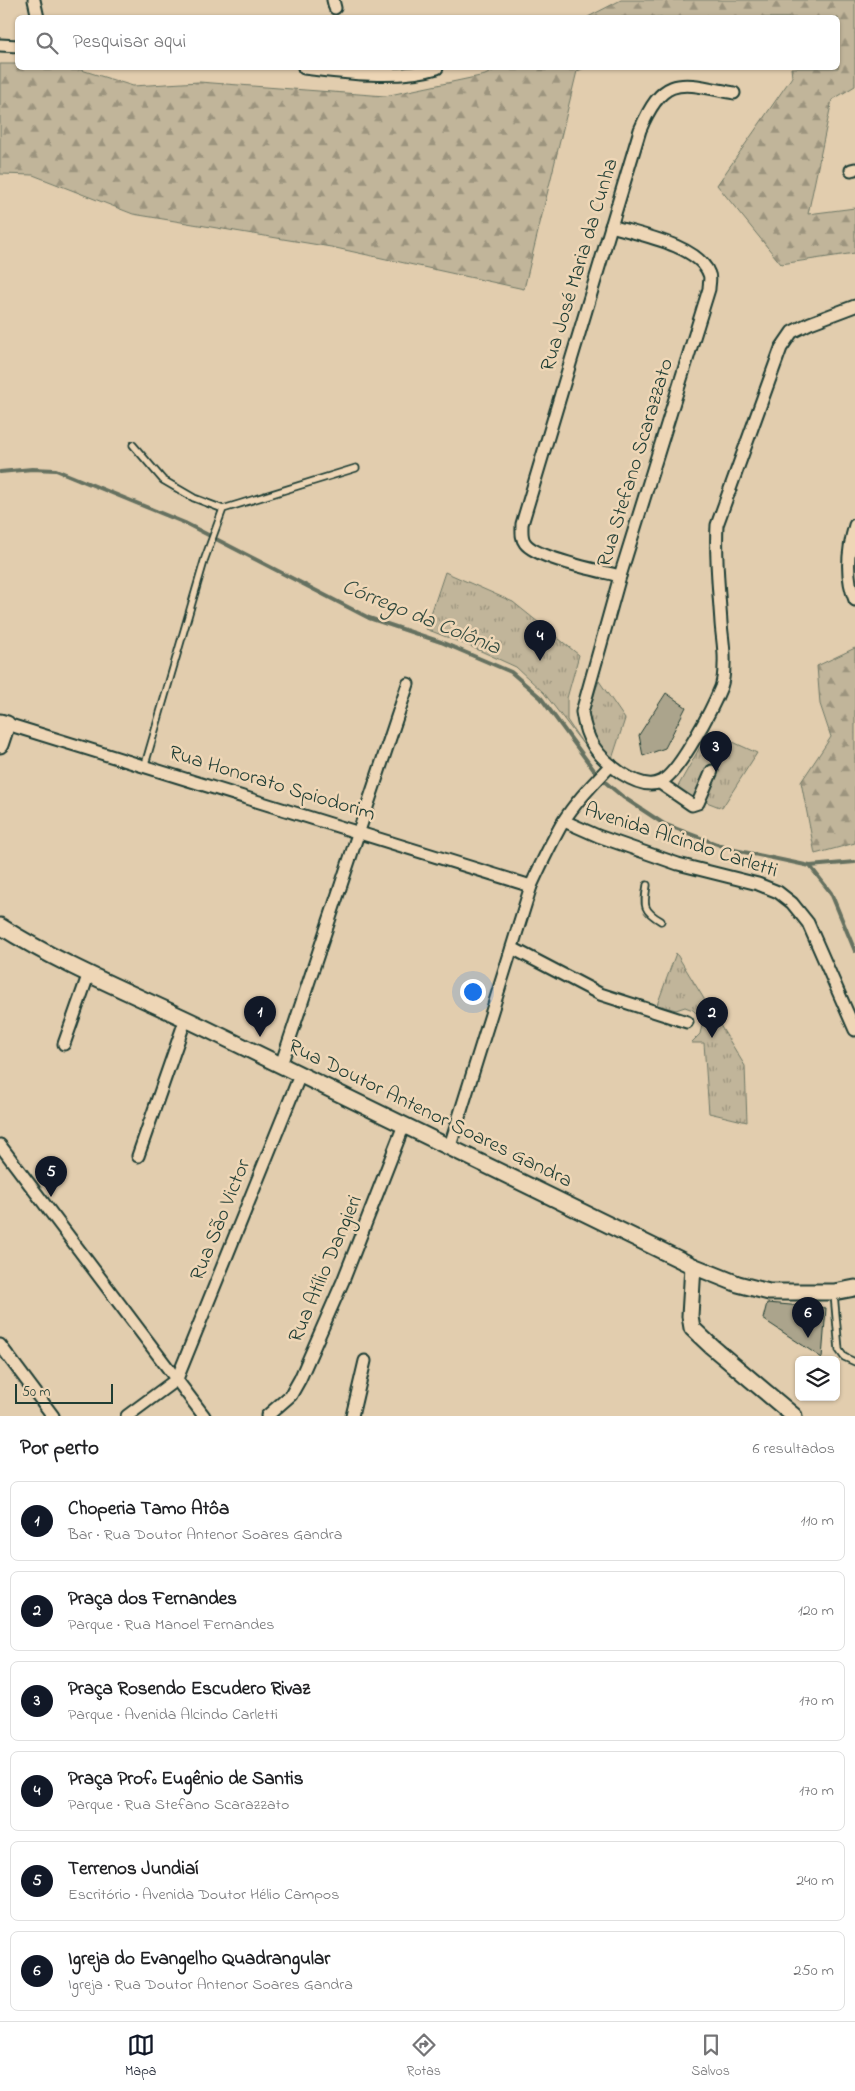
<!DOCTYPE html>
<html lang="pt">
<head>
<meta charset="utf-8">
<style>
  :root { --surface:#fff; --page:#f2f2f2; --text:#202124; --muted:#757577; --line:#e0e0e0; --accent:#111827 }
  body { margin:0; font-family:"Indie Flower",sans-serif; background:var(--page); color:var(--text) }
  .controls { position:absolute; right:15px; bottom:15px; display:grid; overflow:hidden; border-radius:8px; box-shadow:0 1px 4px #0004 }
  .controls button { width:45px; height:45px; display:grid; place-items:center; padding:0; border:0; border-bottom:1px solid var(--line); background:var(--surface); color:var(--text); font:25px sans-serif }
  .scale { position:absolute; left:15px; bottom:12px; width:98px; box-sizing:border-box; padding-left:5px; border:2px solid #1f3d34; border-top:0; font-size:14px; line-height:18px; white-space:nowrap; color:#1f3d34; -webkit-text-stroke:4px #eed6b6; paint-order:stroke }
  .you { position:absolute; left:472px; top:991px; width:18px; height:18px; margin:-12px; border:4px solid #fff; border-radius:50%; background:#1a73e8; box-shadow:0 0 0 8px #1a73e833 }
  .badge { display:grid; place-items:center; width:32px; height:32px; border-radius:50%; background:var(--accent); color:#fff; font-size:16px; font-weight:700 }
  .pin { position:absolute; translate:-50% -41px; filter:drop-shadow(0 1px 2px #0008) }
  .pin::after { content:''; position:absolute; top:26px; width:18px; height:15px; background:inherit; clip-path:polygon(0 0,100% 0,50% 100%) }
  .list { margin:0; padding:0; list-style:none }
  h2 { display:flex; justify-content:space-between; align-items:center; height:65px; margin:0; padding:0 20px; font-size:21px }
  h2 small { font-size:16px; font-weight:400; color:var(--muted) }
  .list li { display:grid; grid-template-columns:32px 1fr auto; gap:15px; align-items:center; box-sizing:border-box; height:80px; margin:0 10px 10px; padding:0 10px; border:1px solid var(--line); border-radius:8px }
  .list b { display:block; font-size:19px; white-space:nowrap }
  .list p { margin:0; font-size:16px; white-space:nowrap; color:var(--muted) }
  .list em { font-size:16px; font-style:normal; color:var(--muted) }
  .icon { flex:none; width:28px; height:28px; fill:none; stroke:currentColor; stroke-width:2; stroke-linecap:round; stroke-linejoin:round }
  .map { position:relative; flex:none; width:855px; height:1416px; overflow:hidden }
  .search { position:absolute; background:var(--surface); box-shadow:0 1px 4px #0004; left:15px; right:15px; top:15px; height:55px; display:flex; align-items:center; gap:12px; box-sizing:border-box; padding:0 18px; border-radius:8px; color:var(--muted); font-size:19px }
  .sheet { height:605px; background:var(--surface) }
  nav { display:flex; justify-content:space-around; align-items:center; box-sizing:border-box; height:70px; border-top:1px solid var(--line); background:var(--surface); font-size:14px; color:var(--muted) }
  nav a { display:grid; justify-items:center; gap:2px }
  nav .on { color:var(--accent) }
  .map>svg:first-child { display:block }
  .forest { fill:url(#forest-firs); stroke:#707967 }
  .park { fill:url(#park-tufts); stroke:#707967 }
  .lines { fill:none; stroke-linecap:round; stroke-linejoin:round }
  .stream { stroke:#657160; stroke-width:4 }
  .building { fill:#aba48c; stroke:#1f3d34 }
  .lane-casing { stroke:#1f3d34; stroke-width:9 }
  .street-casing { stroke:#1f3d34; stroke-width:15 }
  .secondary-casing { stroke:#1f3d34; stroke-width:19 }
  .lane { stroke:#eed6b6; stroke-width:5.5 }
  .street { stroke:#eed6b6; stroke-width:11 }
  .secondary { stroke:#eed6b6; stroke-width:15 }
  .labels { text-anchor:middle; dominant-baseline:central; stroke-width:5; stroke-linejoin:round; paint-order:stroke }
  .street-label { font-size:21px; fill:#1f3d34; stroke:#eed6b6 }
  .water-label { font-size:22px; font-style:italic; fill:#314a3f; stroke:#eed6b6 }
</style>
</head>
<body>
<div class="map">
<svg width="855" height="1416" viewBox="0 0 855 1416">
  <defs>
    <pattern id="forest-firs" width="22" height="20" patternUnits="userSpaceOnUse" patternTransform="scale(1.25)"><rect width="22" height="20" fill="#c1b59a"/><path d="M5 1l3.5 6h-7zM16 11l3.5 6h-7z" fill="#9c947e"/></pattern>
    <pattern id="park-tufts" width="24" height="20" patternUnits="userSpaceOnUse" patternTransform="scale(1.25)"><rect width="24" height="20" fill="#c1b59a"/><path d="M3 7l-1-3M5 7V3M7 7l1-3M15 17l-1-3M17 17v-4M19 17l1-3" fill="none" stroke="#9c947e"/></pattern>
  </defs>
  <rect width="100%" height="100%" fill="#e2cdae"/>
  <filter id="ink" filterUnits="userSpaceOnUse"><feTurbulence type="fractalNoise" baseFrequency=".02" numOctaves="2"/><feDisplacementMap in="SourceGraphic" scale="10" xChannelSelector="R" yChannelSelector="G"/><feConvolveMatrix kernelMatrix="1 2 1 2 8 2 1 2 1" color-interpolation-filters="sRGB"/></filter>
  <g filter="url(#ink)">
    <!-- forest -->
    <g class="forest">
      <polygon points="621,0 855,0 855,86 832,100 808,214 855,208 855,253 781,264 717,185 792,77 791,68 838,68 838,18 588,17"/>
      <polygon points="0,64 17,64 18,68 75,68 133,86 199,82 385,96 485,75 499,68 585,68 577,71 524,289 331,247 133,214 33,175 0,174"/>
      <polygon points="855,648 855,843 815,854 801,782 831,737 820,704 817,666"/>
    </g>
    <!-- park -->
    <g class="park">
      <polygon points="445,572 513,602 579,655 567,698 567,720 583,744 544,693 516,667 472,647 426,629"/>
      <path d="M599 681 625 719 612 759C582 734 586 714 599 681Z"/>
      <polygon points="709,731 757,753 722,808 676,790"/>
      <polygon points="676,953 745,1066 747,1122 709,1113 704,1043 691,1043 700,1034 702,1025 699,1016 693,1010 685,1007 676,1010 657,1005"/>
    </g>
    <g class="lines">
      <!-- stream -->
      <g class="stream">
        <polyline points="0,472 32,469 56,470 185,523 369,618 441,642 511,672 541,698 599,777 623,797 664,824 730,849 810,866 831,893 855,951"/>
        <polyline points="810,866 855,862"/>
      </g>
    </g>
    <!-- building -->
    <g class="building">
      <polygon points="666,693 686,707 665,748 643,756 639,735"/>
      <polygon points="767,1303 826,1308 822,1358 763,1319"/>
    </g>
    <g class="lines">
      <defs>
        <g id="lane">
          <polyline points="133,445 163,480 194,498 223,509"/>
          <polyline points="144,768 205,558 223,509 356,468"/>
          <path d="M647 885C644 905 642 910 661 921"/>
          <polyline points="834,1294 839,1350 844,1357 855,1362"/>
        </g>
        <g id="street">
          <polyline points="34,0 38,18"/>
          <polyline points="333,0 335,8"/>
          <polyline points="0,45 18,46"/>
          <path d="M304 68C343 73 399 80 437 68"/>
          <polyline points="851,170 855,169"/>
          <path d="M611 226C637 234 699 245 709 274 711 278 709 284 709 289L620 576 582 712C586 741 597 756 621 773 632 780 648 788 660 782 679 774 713 707 721 687 723 681 724 672 724 665 725 651 722 637 721 623 719 590 715 558 717 525L781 348 792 332 810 323 855 306"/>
          <path d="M855 525C848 549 845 576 855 600"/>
          <path d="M620 576C601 571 535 558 525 543 521 538 522 531 522 524L640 130C664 73 681 83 734 93"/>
          <polyline points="7,724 531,886"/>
          <polyline points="660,783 692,805 698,803 712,771"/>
          <polyline points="564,821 598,836 678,864 758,884 778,892 792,903 808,923 855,1030"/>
          <polyline points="512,948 600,994 687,1022"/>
          <polyline points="64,1044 89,973"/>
          <polyline points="281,1065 408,684"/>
          <polyline points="0,1145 204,1416"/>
          <path d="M450 1146 531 886C541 864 551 843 563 822 576 801 594 783 611 765"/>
          <polyline points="138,1156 186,1018"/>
          <polyline points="0,1345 53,1416"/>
          <polyline points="127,1416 177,1379 300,1075"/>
          <polyline points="267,1416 291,1395 300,1379 343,1281 404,1125"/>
          <polyline points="352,1416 365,1361"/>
        </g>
        <g id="secondary">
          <polyline points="0,722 7,724 0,745"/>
          <path d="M0 926C68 969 144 998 215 1033 374 1111 534 1187 693 1266L738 1284 769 1292H834L855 1288"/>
          <polyline points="693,1266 690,1316 692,1328 711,1346 794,1416"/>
        </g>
      </defs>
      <!-- lane casing -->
      <use href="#lane" class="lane-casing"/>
      <!-- street casing -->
      <use href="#street" class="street-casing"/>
      <!-- secondary casing -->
      <use href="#secondary" class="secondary-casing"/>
      <!-- lane -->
      <use href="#lane" class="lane"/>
      <!-- street -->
      <use href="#street" class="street"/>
      <!-- secondary -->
      <use href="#secondary" class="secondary"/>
    </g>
  </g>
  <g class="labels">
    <!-- street labels -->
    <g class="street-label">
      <text transform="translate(580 265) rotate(-73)">Rua José Maria da Cunha</text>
      <text transform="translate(636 463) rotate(-73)">Rua Stefano Scarazzato</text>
      <text transform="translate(272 784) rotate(17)">Rua Honorato Spiodorim</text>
      <text transform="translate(681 841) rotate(18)">Avenida Alcindo Carletti</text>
      <text transform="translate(430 1114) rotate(26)">Rua Doutor Antenor Soares Gandra</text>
      <text transform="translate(221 1220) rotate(-68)">Rua São Victor</text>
      <text transform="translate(326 1269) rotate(-67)">Rua Atílio Dangieri</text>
    </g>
    <!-- water labels -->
    <g class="water-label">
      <text transform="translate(421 618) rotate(22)">Córrego da Colônia</text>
    </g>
  </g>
</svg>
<div class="controls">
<button><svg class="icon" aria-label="layers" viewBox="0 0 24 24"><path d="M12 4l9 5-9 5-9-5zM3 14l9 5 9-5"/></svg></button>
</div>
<div class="scale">50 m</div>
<div class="you"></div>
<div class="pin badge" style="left:260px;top:1037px">1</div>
<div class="pin badge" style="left:712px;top:1038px">2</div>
<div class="pin badge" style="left:716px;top:772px">3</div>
<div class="pin badge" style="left:540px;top:661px">4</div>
<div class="pin badge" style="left:51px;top:1197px">5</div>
<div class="pin badge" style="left:808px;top:1338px">6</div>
<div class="search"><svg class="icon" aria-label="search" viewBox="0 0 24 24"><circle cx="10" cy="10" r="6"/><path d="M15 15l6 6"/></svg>Pesquisar aqui</div>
</div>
<section class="sheet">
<h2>Por perto<small>6 resultados</small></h2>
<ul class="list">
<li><span class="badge">1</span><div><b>Choperia Tamo Atôa</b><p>Bar · Rua Doutor Antenor Soares Gandra</p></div><em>110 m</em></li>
<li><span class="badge">2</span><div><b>Praça dos Fernandes</b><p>Parque · Rua Manoel Fernandes</p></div><em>120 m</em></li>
<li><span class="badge">3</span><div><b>Praça Rosendo Escudero Rivaz</b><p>Parque · Avenida Alcindo Carletti</p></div><em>170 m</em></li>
<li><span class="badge">4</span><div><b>Praça Profº Eugênio de Santis</b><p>Parque · Rua Stefano Scarazzato</p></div><em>170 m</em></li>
<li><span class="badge">5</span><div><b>Terrenos Jundiaí</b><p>Escritório · Avenida Doutor Hélio Campos</p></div><em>240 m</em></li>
<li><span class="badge">6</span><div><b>Igreja do Evangelho Quadrangular</b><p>Igreja · Rua Doutor Antenor Soares Gandra</p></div><em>250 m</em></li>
</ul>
</section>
<nav>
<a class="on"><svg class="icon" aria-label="map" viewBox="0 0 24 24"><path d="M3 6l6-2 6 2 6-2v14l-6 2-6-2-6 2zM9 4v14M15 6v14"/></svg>Mapa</a>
<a><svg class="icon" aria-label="directions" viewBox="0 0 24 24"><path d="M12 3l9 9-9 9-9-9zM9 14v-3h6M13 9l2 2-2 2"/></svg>Rotas</a>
<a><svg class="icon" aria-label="saved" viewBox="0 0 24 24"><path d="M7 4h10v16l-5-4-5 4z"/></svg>Salvos</a>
</nav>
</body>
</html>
